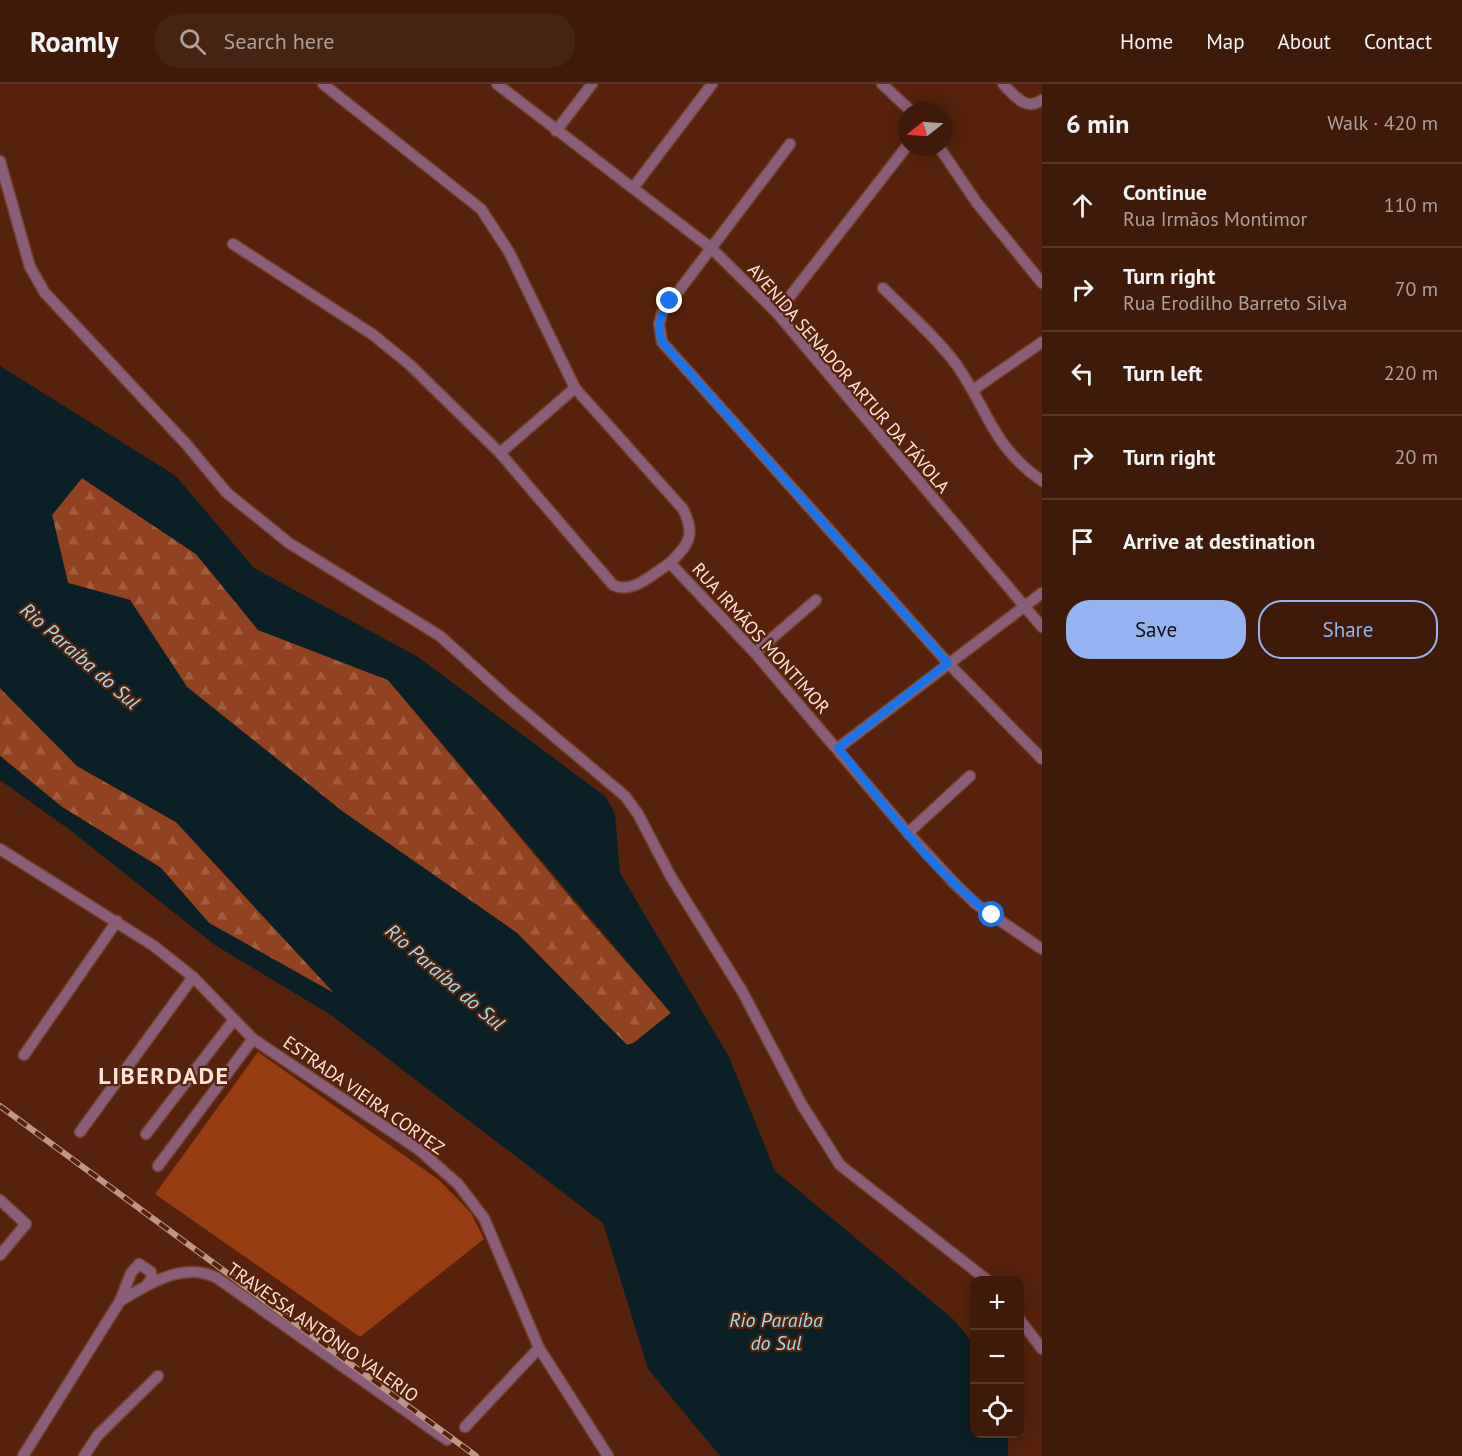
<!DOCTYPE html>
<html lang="en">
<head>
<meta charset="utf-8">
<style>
  :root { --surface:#401a08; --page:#472312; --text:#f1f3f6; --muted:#aea19c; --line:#593829; --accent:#95b2f1 }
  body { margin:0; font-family:"PT Sans",sans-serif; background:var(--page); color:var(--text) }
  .controls { position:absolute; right:18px; bottom:18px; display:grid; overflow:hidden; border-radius:12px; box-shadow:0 3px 15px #0003 }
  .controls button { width:54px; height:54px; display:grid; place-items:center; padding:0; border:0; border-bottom:2px solid var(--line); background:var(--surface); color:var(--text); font:30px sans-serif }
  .compass { position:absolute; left:898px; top:18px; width:54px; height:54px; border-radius:50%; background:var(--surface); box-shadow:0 3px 15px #0003; rotate:253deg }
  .stop { position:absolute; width:18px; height:18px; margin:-14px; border:4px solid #1a73e8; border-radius:50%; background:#fff }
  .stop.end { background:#1a73e8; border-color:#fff; box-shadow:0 2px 6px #0008 }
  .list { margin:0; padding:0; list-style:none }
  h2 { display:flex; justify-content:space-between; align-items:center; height:78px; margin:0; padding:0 24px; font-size:26px }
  h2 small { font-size:20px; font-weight:400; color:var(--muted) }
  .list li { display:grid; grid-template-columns:39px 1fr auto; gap:18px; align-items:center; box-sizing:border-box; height:84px; padding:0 24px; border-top:2px solid var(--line) }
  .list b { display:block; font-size:22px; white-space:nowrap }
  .list p { margin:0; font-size:20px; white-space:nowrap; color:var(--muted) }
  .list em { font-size:20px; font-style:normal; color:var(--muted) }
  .actions { display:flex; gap:12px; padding:18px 24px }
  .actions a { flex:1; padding:14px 0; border:2px solid var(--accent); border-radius:24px; text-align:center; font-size:21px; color:var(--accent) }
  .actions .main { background:var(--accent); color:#111 }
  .icon { flex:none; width:33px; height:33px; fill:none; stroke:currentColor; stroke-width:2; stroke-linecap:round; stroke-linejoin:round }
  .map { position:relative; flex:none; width:1042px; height:1372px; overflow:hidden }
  header { display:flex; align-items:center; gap:36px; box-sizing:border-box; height:84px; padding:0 30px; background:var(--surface); border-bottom:2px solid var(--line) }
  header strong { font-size:28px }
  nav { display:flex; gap:33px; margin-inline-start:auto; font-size:21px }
  .search { width:420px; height:54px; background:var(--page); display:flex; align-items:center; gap:15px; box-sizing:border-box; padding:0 21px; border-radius:24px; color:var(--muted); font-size:22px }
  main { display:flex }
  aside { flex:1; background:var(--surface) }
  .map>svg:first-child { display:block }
  .green { fill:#963d11 }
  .forest { fill:url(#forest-firs) }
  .water { fill:#0b1f26; fill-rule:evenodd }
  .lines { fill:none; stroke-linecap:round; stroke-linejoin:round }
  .street-casing { stroke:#71412c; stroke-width:13 }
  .street { stroke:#895e78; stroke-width:10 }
  .rail-casing { stroke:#bc9787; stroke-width:6 }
  .rail { stroke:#56220b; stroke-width:4; stroke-dasharray:11; stroke-linecap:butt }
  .route { stroke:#1a73e8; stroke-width:8 }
  .labels { text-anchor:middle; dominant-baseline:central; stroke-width:4.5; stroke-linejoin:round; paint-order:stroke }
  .street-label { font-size:18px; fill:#fee2d8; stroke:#56220b }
  .water-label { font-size:20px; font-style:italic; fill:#9ddcf3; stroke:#56220b }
  .district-label { font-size:24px; font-weight:bold; letter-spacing:1.5px; fill:#fee2d8; stroke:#56220b }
</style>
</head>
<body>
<header>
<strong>Roamly</strong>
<div class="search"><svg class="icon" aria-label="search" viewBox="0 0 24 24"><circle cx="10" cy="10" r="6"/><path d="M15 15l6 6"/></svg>Search here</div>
<nav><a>Home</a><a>Map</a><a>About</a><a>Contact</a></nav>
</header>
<main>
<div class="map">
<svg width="1042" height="1372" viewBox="0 0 1042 1372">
  <defs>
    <pattern id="forest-firs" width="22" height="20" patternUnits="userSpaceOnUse" patternTransform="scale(1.5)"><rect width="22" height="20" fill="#91421e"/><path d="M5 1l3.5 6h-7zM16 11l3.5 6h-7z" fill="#a25d3e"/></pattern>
  </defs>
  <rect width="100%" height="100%" fill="#56220b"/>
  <!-- green -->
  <polygon class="green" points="258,968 439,1096 471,1129 484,1155 360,1253 155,1110"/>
  <!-- forest -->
  <g class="forest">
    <polygon points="82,394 196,470 259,546 388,596 585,831 671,929 633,959 627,961 517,849 342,727 187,603 130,516 68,499 52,431"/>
    <polygon points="0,604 77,682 176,738 336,911 209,839 161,784 62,723 0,672"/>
  </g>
  <!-- water -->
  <path class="water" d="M0 282 176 392 254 484 418 573 606 713 615 730 620 789 729 973 775 1087 953 1235 974 1260V1350H1008V1372H720L648 1285 603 1139 331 931 215 861 70 746 0 696V672L62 723 161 784 209 839 334 909 176 738 77 682 0 604ZM82 394 196 470 258 546 388 596 671 929 634 959 627 961 517 849 342 727 187 603 130 516 68 499 52 431Z"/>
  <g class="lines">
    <defs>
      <g id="street">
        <path d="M323 0 481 125 509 168 575 304 683 425C696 451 689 460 670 479L755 569 908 749 954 799 976 820 1042 865"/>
        <polyline points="497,0 711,164 777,229 1042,543"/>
        <polyline points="882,0 911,27"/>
        <path d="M1003 0C1014 11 1026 28 1042 16"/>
        <polyline points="556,47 592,0"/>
        <polyline points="790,60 662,229 659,240 662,258 948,579 1042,675"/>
        <polyline points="939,63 977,119 1042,199"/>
        <polyline points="0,77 30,183 45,209 187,361 227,409 289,459 440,552 512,617 625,712 638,730 671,793 742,907 802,1021 840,1081 987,1196"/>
        <polyline points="633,104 712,0"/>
        <path d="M233 160 372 250 409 280 500 369 613 501C632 511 654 489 670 479"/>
        <path d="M883 204C907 228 935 252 956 280 989 327 991 361 1042 397"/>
        <polyline points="777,229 907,62"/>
        <polyline points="973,306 1042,258"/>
        <polyline points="500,369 575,304"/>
        <polyline points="755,569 816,516"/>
        <polyline points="838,664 1042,509"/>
        <polyline points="908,749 970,692"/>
        <polyline points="0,765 154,862 193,893 253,955 418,1065 458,1100 484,1134 539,1264 608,1372"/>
        <polyline points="24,971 117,837"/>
        <polyline points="80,1048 193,893"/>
        <polyline points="146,1050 233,937"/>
        <polyline points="158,1082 253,955"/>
        <polyline points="0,1116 26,1140 0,1171"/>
        <path d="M146 1202 152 1194 151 1188 139 1180 131 1189 120 1217C149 1200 183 1177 217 1194L447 1356"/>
        <polyline points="1020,1236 1042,1265"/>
        <polyline points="465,1343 539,1264"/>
        <polyline points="23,1372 120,1217"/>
        <polyline points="84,1372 98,1351 158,1292"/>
      </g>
    </defs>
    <!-- street casing -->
    <use href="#street" class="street-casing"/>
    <!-- street -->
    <use href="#street" class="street"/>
    <defs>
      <polyline id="rail" points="0,1022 476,1372"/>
    </defs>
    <!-- rail casing -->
    <use href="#rail" class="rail-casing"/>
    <!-- rail -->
    <use href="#rail" class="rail"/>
  </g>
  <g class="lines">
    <!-- route -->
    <path class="route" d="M670 217C660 231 656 242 662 258L948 579 838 664C885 721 931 787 992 831"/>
  </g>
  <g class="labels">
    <!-- street labels -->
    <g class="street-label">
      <text transform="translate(849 294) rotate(49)">AVENIDA SENADOR ARTUR DA TÁVOLA</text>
      <text transform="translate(761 554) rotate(48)">RUA IRMÃOS MONTIMOR</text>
      <text transform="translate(364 1011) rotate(35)">ESTRADA VIEIRA CORTEZ</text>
      <text transform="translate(323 1248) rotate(35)">TRAVESSA ANTÔNIO VALERIO</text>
    </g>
    <!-- water labels -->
    <g class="water-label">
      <text transform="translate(80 572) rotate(41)">Rio Paraíba do Sul</text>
      <text transform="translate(445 893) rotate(41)">Rio Paraíba do Sul</text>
      <text x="776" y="1236">Rio Paraíba<tspan x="776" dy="23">do Sul</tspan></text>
    </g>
    <!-- district labels -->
    <g class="district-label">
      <text x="164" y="991">LIBERDADE</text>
    </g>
  </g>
</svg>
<div class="controls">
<button>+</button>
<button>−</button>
<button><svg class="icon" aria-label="locate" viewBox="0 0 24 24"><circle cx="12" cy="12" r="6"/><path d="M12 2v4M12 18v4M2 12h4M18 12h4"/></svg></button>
</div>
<svg class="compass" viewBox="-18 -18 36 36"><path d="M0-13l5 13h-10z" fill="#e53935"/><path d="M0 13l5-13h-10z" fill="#aea19c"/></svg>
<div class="stop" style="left:992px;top:831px"></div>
<div class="stop end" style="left:670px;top:217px"></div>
</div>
<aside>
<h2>6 min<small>Walk · 420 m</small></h2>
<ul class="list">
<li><svg class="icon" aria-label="ahead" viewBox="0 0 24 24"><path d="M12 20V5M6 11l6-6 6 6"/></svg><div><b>Continue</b><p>Rua Irmãos Montimor</p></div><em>110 m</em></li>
<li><svg class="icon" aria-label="right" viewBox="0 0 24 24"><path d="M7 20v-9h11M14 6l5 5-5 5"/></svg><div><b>Turn right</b><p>Rua Erodilho Barreto Silva</p></div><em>70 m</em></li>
<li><svg class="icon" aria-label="left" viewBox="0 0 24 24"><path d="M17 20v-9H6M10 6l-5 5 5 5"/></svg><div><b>Turn left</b></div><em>220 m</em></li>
<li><svg class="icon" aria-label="right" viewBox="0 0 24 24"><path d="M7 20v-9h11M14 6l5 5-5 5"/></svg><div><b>Turn right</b></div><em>20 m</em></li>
<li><svg class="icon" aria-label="arrive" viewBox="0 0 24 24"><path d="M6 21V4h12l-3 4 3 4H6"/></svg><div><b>Arrive at destination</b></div></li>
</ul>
<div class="actions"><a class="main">Save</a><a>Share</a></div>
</aside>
</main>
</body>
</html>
